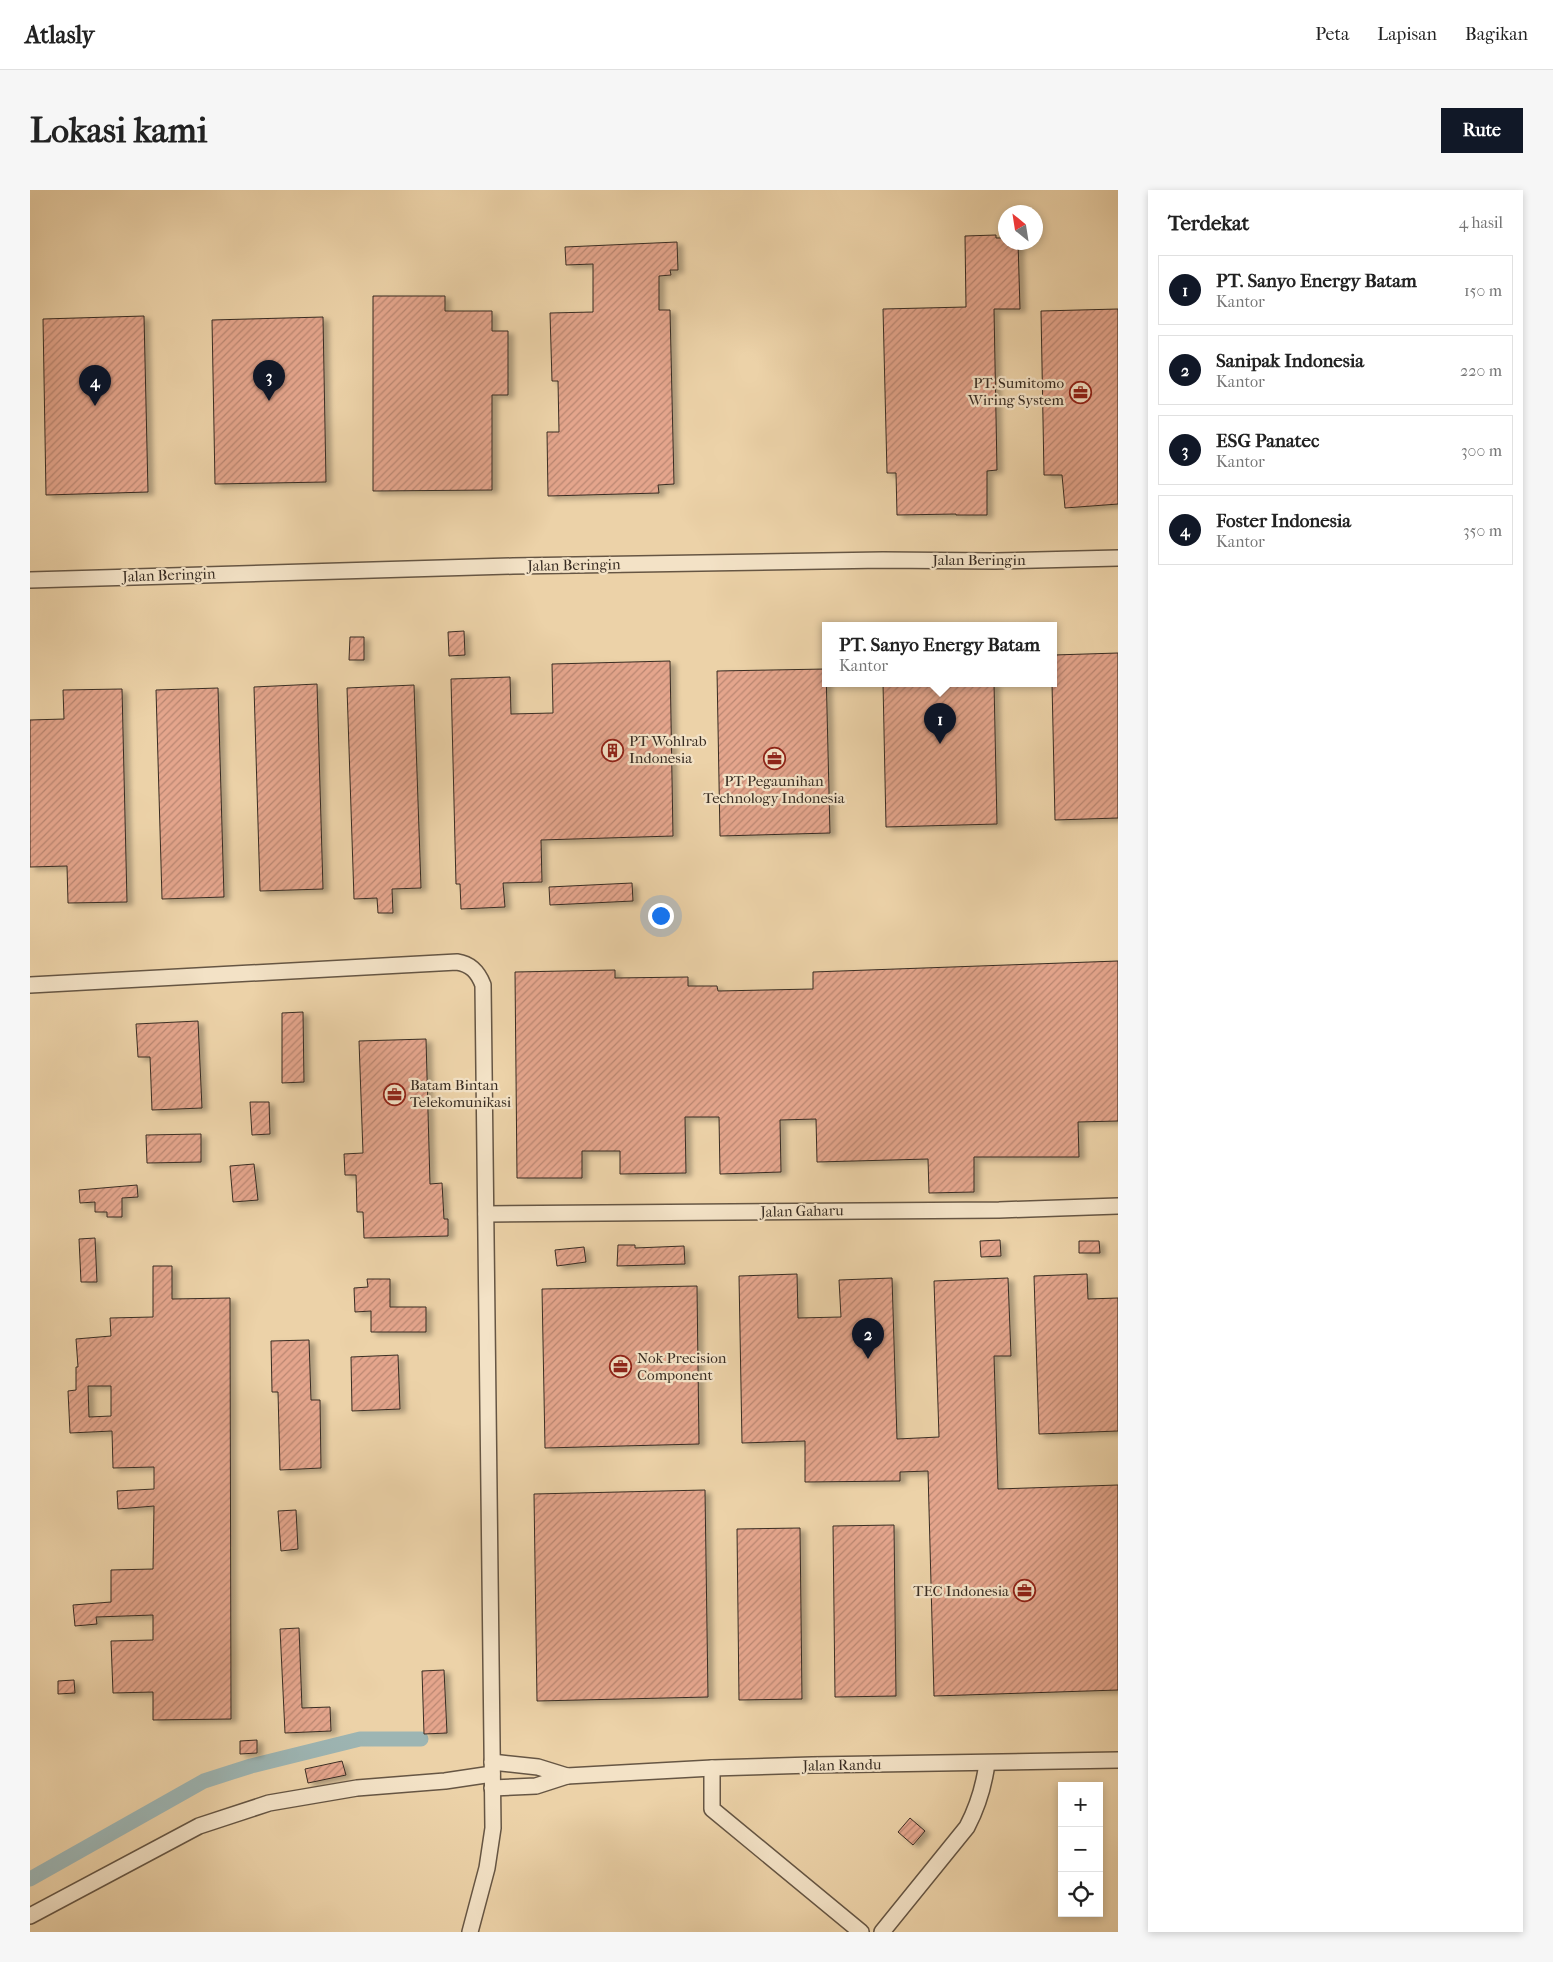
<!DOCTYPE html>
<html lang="id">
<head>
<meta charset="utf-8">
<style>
  :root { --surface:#fff; --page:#f6f6f6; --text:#222; --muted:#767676; --line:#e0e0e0; --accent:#111827 }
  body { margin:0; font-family:"IM FELL French Canon",serif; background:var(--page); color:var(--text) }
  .controls { position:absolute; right:15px; bottom:15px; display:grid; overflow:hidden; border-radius:0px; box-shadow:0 2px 8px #0003 }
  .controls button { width:45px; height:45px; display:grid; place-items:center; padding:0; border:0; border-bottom:1px solid var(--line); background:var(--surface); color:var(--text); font:25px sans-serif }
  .compass { position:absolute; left:968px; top:15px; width:45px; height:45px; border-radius:50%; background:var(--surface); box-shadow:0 2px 8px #0003; rotate:330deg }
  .you { position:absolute; left:630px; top:725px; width:18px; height:18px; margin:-12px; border:4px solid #fff; border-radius:50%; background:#1a73e8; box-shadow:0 0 0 8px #1a73e833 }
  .badge { display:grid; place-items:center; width:32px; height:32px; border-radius:50%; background:var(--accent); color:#fff; font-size:16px; font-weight:700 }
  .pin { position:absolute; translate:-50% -41px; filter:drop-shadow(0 1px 2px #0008) }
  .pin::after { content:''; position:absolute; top:26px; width:18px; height:15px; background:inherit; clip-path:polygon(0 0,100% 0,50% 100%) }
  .popup { position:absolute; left:792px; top:432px; width:235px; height:65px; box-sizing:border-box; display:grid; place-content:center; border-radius:0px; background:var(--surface); filter:drop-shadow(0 1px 4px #0005); font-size:16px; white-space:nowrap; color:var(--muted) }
  .popup b { font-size:19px; color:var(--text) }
  .popup::after { content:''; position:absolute; left:50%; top:100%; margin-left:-10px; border:10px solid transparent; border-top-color:var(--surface) }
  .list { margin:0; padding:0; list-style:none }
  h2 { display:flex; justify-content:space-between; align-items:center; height:65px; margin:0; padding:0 20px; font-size:21px }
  h2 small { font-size:16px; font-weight:400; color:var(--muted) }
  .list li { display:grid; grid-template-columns:32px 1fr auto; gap:15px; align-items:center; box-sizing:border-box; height:70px; margin:0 10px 10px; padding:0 10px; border:1px solid var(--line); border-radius:0px }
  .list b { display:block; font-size:19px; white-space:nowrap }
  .list p { margin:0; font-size:16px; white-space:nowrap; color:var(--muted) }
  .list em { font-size:16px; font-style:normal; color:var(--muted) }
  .icon { flex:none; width:28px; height:28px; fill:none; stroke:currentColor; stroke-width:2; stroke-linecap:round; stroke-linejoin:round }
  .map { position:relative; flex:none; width:1088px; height:1742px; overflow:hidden; border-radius:0px }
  header { display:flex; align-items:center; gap:30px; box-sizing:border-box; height:70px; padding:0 25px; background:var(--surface); border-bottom:1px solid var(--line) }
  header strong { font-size:24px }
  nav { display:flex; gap:28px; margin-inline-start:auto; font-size:18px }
  .intro { display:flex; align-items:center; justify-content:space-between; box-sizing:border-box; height:120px; padding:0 30px }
  h1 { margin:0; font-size:35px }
  .button { padding:12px 22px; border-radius:0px; background:var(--accent); color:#fff; font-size:18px; font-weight:700 }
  main { display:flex; gap:30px; padding:0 30px }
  aside { flex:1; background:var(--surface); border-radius:0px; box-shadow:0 2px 8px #0003 }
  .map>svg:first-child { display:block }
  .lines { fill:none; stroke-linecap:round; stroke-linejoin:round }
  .canal { stroke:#9db5b3; stroke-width:15 }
  .building { fill:url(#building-hatch); stroke:#392d23; fill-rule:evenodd; filter:url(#shadow) }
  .minor-casing { stroke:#665644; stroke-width:18 }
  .minor { stroke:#f3e2c6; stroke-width:15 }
  .labels { text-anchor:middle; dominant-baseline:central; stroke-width:4.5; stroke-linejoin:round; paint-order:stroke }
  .poi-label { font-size:15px; fill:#392d23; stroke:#f3e2c6; text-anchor:start }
  .street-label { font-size:15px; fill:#392d23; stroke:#f3e2c6 }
</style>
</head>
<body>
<header>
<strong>Atlasly</strong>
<nav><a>Peta</a><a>Lapisan</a><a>Bagikan</a></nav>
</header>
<div class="intro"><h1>Lokasi kami</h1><a class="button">Rute</a></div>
<main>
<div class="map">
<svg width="1088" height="1742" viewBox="0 0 1088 1742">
  <defs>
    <pattern id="building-hatch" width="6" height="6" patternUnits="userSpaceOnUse" patternTransform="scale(1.25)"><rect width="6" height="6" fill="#e4a58c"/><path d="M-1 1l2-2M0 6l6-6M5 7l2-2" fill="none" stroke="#ba8772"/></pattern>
    <filter id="shadow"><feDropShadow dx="5.5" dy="3" stdDeviation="2.5" flood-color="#0004"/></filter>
  </defs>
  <rect width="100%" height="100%" fill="#ecd2a8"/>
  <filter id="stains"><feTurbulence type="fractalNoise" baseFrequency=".004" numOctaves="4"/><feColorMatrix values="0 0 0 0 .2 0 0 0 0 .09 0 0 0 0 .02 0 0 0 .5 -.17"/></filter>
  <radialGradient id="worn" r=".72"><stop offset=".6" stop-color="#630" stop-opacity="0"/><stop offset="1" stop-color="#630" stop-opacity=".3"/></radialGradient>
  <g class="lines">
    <!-- canal -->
    <polyline class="canal" points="0,1689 174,1591 221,1576 330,1549 391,1549"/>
  </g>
  <!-- building -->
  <g class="building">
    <polygon points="966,45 966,48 976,48 976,52 988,52 990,119 964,119 967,280 957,281 957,325 926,325 926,324 867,325 866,283 857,283 853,119 936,117 935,46"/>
    <polygon points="647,52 648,80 640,80 641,85 629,86 629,120 640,120 644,294 628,295 629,303 518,306 517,242 529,242 528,191 522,191 520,123 563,122 563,74 536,75 535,57"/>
    <polygon points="343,106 415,106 415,121 462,121 462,141 478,141 478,205 462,205 462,300 343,301"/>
    <polygon points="1088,119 1088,314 1035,318 1032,285 1014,285 1011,121"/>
    <polygon points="114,126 118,302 16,305 13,129"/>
    <polygon points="293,127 296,292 185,294 182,130"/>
    <polygon points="434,441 435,465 419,466 418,442"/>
    <polygon points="320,447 334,447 334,470 319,470"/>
    <polygon points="1088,463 1088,628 1025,630 1022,493 1024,493 1024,465"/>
    <polygon points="640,471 643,646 511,650 512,692 473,693 475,717 431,719 430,694 426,694 421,489 480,487 481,524 523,523 522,474"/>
    <polygon points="796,479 800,643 690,646 687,481"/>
    <polygon points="853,493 964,493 967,634 856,637"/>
    <polygon points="287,494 293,699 230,701 224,497"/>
    <polygon points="384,495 391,698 362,699 363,723 348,723 347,708 324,709 317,498"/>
    <polygon points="188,498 194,707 132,709 126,500"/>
    <polygon points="92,499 97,712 38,713 37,676 0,677 0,530 34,529 33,500"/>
    <polygon points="602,693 603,711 520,715 519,697"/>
    <polygon points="1088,771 1088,931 1048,932 1049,967 944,967 944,1002 899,1003 898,969 787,972 786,929 750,930 751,982 690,984 689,927 655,927 656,983 590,984 590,961 552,961 552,988 487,988 485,782 585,780 585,788 658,787 658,796 687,796 688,801 783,799 783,782"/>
    <polygon points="273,822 274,892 252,893 252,823"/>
    <polygon points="168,831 172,918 122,920 120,867 108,867 106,834"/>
    <polygon points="396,849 400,994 412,993 414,1029 418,1029 418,1046 334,1048 333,1022 327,1022 326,985 315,985 314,964 333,963 329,851"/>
    <polygon points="220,912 239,912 240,944 222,945"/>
    <polygon points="171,944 171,972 117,973 116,945"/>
    <polygon points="224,974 228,1010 203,1012 200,976"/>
    <polygon points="107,995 108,1007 92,1008 92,1027 77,1027 77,1022 65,1022 65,1012 50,1013 49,1000"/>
    <polygon points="65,1048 67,1092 51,1092 49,1049"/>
    <polygon points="970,1050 971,1066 951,1067 950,1051"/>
    <polygon points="1049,1051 1069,1051 1070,1063 1049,1063"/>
    <polygon points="588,1055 605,1055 605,1058 654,1056 655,1074 587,1076"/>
    <polygon points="554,1057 556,1072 527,1076 525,1060"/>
    <path d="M123 1076H142V1109L200 1108 201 1529 123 1530V1502L83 1503 81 1451 123 1450V1425L66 1427 67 1434 45 1436 43 1415 81 1412V1380L123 1379 124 1316 88 1319 87 1301 124 1299V1277L83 1278 82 1241 40 1243 38 1201 46 1200V1177H48L46 1149 81 1146 80 1128 123 1127ZM58 1196H81V1226L59 1227Z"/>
    <polygon points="767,1084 768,1128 811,1127 809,1090 862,1088 867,1249 909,1247 904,1091 978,1088 981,1166 964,1166 968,1299 1088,1295 1088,1500 904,1506 898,1281 870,1282 870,1291 775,1292 775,1251 712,1253 709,1086"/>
    <polygon points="1057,1084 1058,1109 1088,1108 1088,1241 1009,1244 1004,1086"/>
    <polygon points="337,1089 360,1089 360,1117 396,1117 396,1142 341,1142 341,1121 325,1122 324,1098 338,1097"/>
    <polygon points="667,1096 669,1254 515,1258 512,1099"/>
    <polygon points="279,1150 281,1210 290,1210 291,1278 250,1280 248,1202 242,1202 241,1151"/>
    <polygon points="368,1165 370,1219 322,1221 321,1167"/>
    <polygon points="675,1300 678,1507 507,1511 504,1304"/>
    <polygon points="266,1320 268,1359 251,1361 248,1321"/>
    <polygon points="864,1335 866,1506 805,1507 803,1336"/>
    <polygon points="770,1338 772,1509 709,1510 707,1339"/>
    <polygon points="269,1438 272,1518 300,1517 301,1541 255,1543 250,1439"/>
    <polygon points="414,1480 417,1543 394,1544 392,1481"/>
    <polygon points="44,1490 45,1503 28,1504 28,1491"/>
    <polygon points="227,1550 227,1563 210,1564 210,1551"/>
    <polygon points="312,1571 316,1585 278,1593 275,1579"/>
    <polygon points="880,1628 895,1641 883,1655 868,1642"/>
  </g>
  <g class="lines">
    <defs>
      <g id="minor">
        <polyline points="0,390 483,376 853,370 965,371 1088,368"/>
        <path d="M0 795 427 772C441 774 448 782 453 795L463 1638 457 1678 440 1742"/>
        <polyline points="456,1024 969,1020 1088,1016"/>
        <polyline points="462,1572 508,1577 537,1586"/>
        <polyline points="682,1578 682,1619 831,1742"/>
        <polyline points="462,1598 506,1596 537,1586 682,1578 782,1575 1088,1570"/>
        <polyline points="0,1726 169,1636 239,1613 327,1598 415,1591 462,1584"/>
        <path d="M852 1742 937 1637C948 1616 954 1596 957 1573"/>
      </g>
    </defs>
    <!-- minor casing -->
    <use href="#minor" class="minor-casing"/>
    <!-- minor -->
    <use href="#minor" class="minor"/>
  </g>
  <!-- icons -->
  <defs>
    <symbol id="office-ring" viewBox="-11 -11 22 22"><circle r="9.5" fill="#f3e2c6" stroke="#8f2418" stroke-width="1.5"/><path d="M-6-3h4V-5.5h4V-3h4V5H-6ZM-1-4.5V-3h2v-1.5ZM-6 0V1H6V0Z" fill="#8f2418"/></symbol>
    <symbol id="building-ring" viewBox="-11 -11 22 22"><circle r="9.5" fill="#f3e2c6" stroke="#8f2418" stroke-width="1.5"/><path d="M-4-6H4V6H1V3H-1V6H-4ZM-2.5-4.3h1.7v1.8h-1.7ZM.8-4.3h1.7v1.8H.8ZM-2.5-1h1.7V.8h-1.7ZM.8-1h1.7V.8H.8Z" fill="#8f2418"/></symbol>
  </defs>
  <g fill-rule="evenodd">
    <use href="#office-ring" x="1038" y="190" width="25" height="25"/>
    <use href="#building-ring" x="570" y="548" width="25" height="25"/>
    <use href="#office-ring" x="732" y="556" width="25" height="25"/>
    <use href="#office-ring" x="352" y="892" width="25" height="25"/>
    <use href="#office-ring" x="578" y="1164" width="25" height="25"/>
    <use href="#office-ring" x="982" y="1388" width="25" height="25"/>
  </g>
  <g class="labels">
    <!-- poi labels -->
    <g class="poi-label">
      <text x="1034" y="193" text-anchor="end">PT. Sumitomo<tspan x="1034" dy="17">Wiring System</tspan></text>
      <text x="599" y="551">PT Wohlrab<tspan x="599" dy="17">Indonesia</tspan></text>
      <text x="744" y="591" text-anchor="middle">PT Pegaunihan<tspan x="744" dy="17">Technology Indonesia</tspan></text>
      <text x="380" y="895">Batam Bintan<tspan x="380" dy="17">Telekomunikasi</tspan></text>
      <text x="607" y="1168">Nok Precision<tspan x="607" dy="17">Component</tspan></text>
      <text x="979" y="1401" text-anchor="end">TEC Indonesia</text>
    </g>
    <!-- street labels -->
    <g class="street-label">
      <text x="949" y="370">Jalan Beringin</text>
      <text transform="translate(544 375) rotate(-1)">Jalan Beringin</text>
      <text transform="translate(139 385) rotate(-2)">Jalan Beringin</text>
      <text transform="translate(772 1021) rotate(-1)">Jalan Gaharu</text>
      <text transform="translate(812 1575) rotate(-1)">Jalan Randu</text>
    </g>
  </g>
  <rect width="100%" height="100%" filter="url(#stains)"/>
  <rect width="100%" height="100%" fill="url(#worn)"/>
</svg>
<div class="controls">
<button>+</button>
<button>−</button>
<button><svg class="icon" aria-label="locate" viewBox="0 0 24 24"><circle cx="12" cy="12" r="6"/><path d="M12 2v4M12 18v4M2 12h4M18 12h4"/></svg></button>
</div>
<svg class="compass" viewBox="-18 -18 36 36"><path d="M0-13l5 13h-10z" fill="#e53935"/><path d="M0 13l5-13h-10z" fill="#767676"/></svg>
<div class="you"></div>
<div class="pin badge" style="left:910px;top:554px">1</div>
<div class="popup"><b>PT. Sanyo Energy Batam</b>Kantor</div>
<div class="pin badge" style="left:838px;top:1169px">2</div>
<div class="pin badge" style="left:239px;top:211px">3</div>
<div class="pin badge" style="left:65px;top:216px">4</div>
</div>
<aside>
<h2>Terdekat<small>4 hasil</small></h2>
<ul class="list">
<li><span class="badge">1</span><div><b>PT. Sanyo Energy Batam</b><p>Kantor</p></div><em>150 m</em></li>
<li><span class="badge">2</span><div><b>Sanipak Indonesia</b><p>Kantor</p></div><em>220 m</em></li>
<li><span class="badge">3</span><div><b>ESG Panatec</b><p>Kantor</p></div><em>300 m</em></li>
<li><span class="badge">4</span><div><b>Foster Indonesia</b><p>Kantor</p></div><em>350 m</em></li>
</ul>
</aside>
</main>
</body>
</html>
